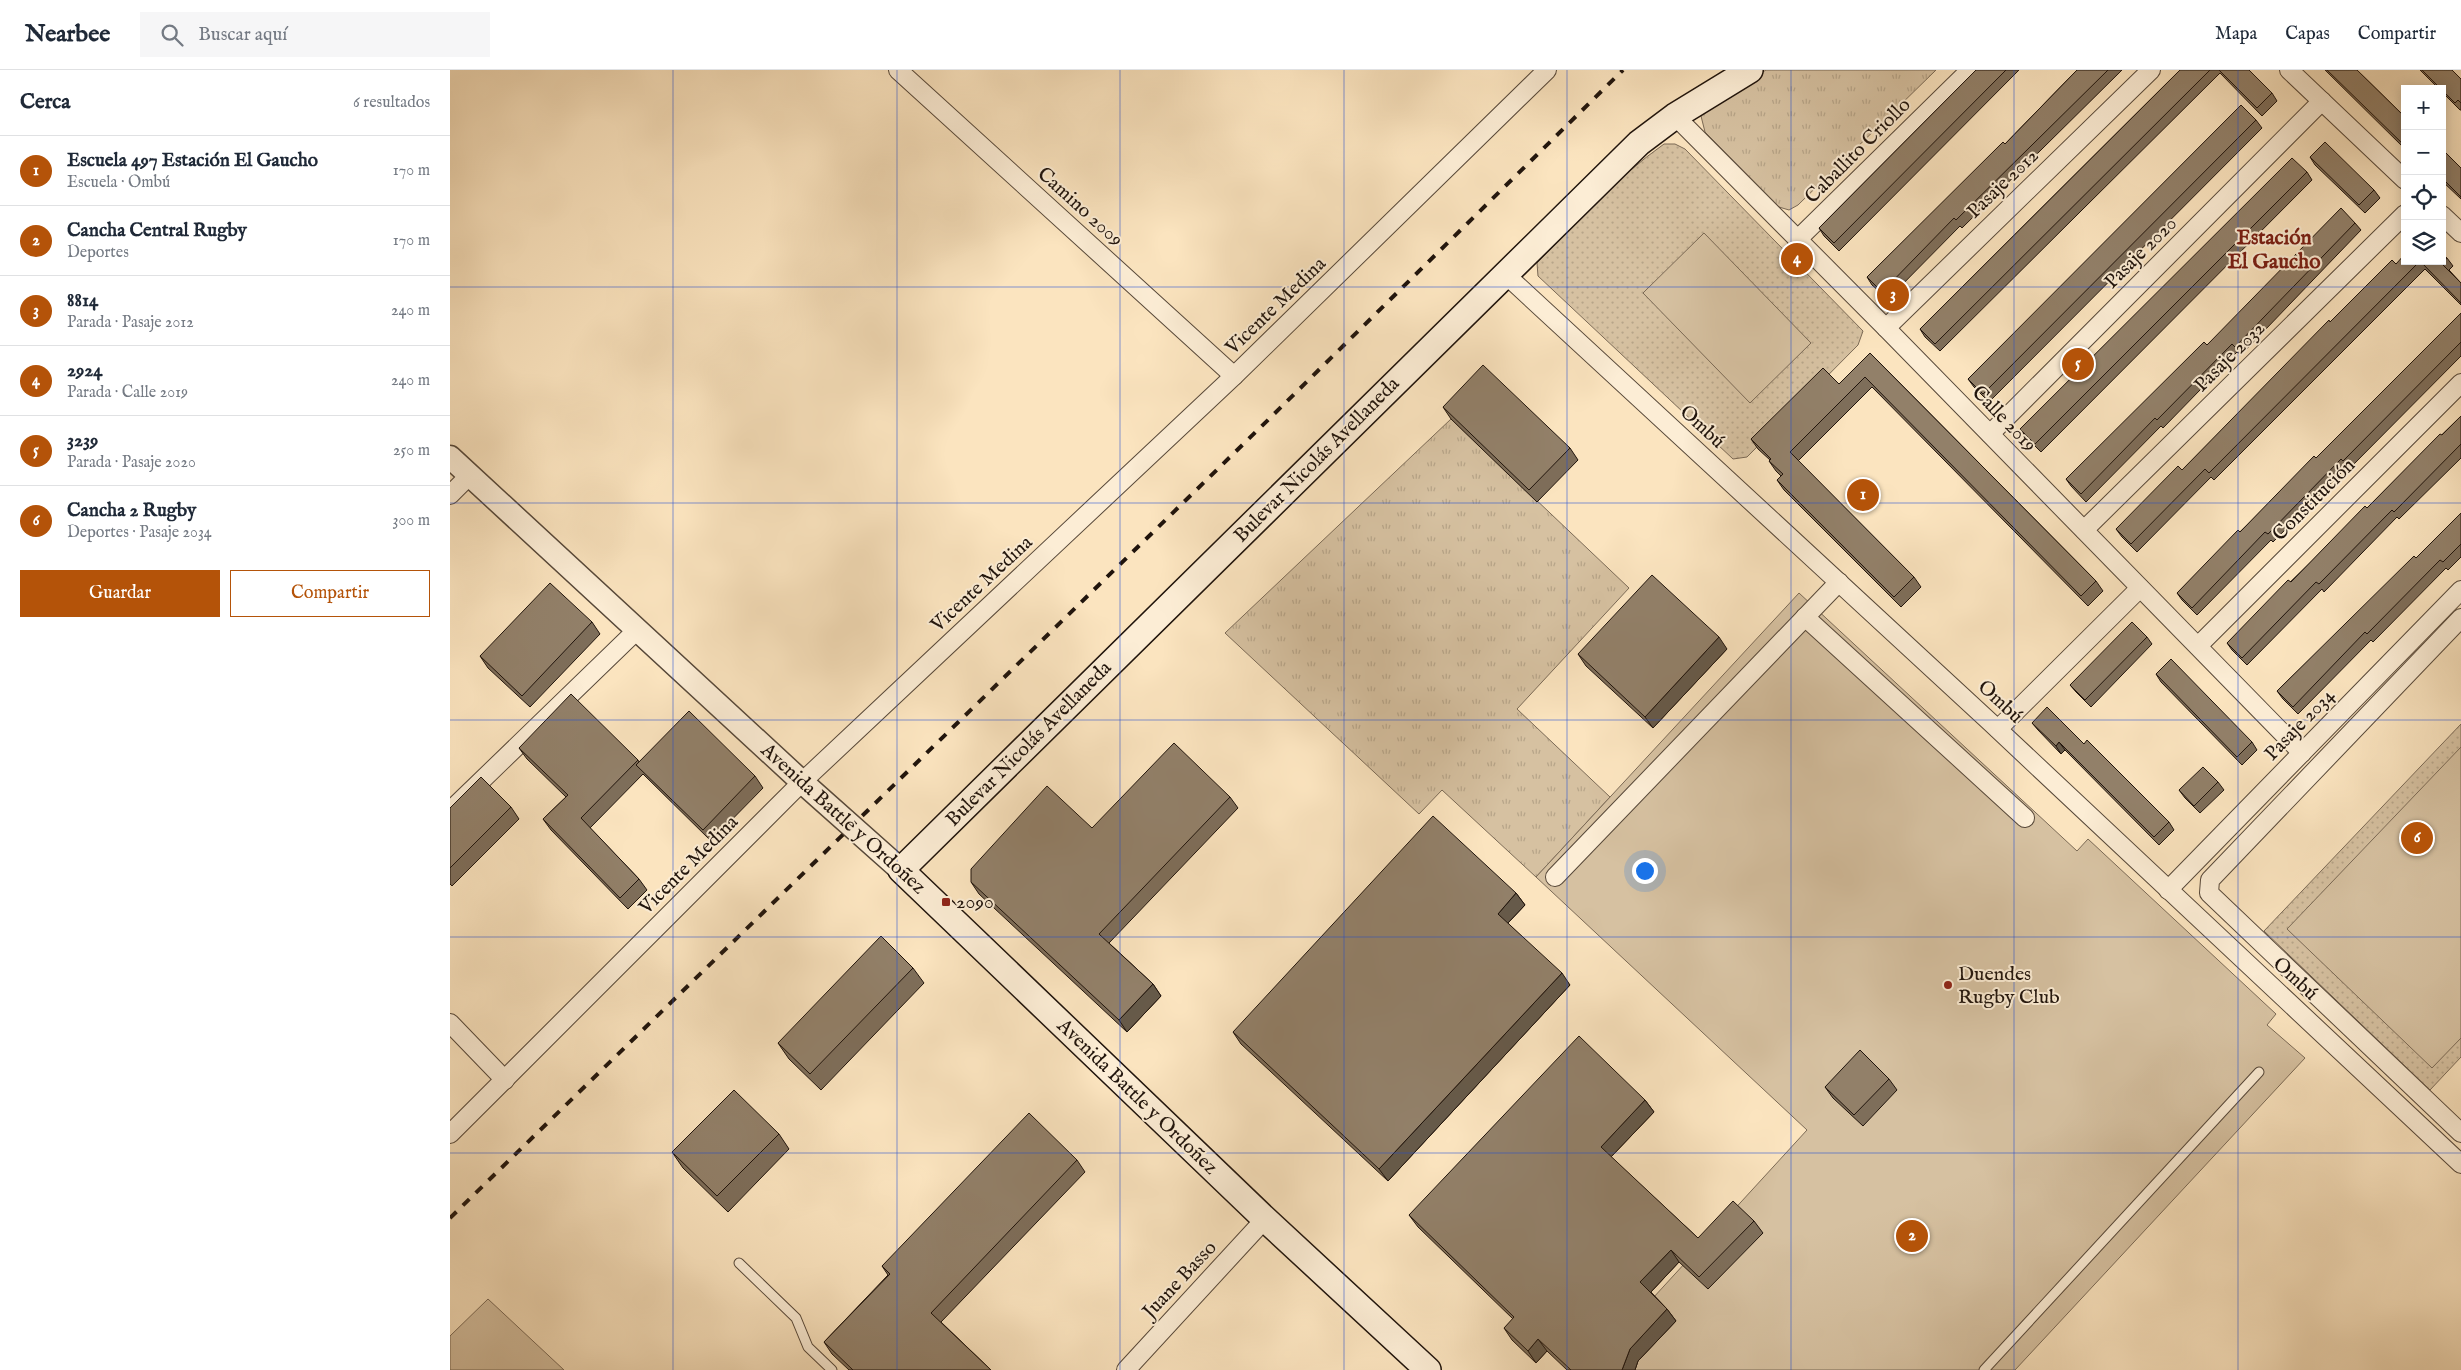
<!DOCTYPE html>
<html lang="es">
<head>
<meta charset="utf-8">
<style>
  :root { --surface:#fff; --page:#f6f6f7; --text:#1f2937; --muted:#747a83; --line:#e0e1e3; --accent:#b45309 }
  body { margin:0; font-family:"IM FELL English",serif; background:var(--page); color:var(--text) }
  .controls { position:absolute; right:15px; top:15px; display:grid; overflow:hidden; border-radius:0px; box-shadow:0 2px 12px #0003 }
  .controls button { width:45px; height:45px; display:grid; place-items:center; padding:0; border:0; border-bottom:1px solid var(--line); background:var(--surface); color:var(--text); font:25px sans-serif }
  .you { position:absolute; left:1194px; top:800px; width:18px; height:18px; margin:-12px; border:4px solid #fff; border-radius:50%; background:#1a73e8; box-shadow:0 0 0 8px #1a73e833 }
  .badge { display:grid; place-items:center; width:32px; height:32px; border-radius:50%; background:var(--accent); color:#fff; font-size:16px; font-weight:700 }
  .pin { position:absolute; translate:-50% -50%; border:2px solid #fff; box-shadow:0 1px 5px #0006 }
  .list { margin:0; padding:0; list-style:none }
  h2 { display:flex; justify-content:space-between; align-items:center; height:65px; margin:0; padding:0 20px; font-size:21px }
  h2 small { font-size:16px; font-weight:400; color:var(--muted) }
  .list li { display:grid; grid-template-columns:32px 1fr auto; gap:15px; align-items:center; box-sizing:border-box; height:70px; padding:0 20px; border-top:1px solid var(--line) }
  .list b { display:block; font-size:19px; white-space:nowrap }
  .list p { margin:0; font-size:16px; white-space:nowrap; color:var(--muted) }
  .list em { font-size:16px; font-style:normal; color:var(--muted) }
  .actions { display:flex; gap:10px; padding:15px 20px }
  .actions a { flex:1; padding:11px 0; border:1px solid var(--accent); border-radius:0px; text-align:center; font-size:18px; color:var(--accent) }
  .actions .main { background:var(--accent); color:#fff }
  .icon { flex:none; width:28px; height:28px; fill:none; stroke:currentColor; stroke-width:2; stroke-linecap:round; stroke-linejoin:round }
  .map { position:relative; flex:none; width:2011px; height:1300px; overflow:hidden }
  header { display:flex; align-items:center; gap:30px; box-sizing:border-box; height:70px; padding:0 25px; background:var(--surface); border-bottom:1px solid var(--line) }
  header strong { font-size:24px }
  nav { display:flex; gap:28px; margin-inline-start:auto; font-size:18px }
  .search { width:350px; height:45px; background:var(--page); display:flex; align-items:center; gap:12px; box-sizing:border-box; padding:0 18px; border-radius:0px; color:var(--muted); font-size:19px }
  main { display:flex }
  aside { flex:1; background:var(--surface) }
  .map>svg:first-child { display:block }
  .grass { fill:url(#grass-tufts); stroke:#7b6a56 }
  .park { fill:url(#park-dots); stroke:#7b6a56 }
  .pitch { fill:#d6c1a1; stroke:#7b6a56 }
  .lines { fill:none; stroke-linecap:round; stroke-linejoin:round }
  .service-casing { stroke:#574839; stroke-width:11 }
  .minor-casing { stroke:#574839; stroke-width:20 }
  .tertiary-casing { stroke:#574839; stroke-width:25 }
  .secondary-casing { stroke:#20140c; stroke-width:28 }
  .service { stroke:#fcedd5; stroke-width:9 }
  .minor { stroke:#fcedd5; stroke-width:18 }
  .tertiary { stroke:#fcedd5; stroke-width:22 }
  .secondary { stroke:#fcedd5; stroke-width:25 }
  .rail { stroke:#20140c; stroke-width:4; stroke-dasharray:9 9; stroke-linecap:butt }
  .wall { fill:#7e6e5a; stroke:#20140c }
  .shaded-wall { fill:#665a4a; stroke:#20140c }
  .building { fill:#928069; stroke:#20140c }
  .grid { fill:none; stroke:#1d4ed8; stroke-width:1; stroke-opacity:0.55 }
  .poi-dot { fill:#8f2418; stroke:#fcedd5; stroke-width:2 }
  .labels { text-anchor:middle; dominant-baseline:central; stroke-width:4; stroke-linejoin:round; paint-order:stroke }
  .street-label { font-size:20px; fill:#20140c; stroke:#fcedd5 }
  .poi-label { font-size:20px; fill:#20140c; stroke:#fcedd5; text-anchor:start }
  .neighbourhood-label { font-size:21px; font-weight:bold; fill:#7a1f14; stroke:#fcedd5 }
</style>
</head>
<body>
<header>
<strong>Nearbee</strong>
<div class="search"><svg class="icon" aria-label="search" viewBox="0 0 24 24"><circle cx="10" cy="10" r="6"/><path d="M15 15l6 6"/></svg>Buscar aquí</div>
<nav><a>Mapa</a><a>Capas</a><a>Compartir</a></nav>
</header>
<main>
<aside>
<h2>Cerca<small>6 resultados</small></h2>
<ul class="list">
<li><span class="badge">1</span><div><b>Escuela 497 Estación El Gaucho</b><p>Escuela · Ombú</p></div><em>170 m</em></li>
<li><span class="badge">2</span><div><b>Cancha Central Rugby</b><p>Deportes</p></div><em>170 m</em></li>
<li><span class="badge">3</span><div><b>8814</b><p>Parada · Pasaje 2012</p></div><em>240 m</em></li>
<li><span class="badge">4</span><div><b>2924</b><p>Parada · Calle 2019</p></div><em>240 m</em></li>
<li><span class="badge">5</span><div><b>3239</b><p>Parada · Pasaje 2020</p></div><em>250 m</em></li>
<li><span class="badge">6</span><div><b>Cancha 2 Rugby</b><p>Deportes · Pasaje 2034</p></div><em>300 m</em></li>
</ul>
<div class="actions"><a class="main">Guardar</a><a>Compartir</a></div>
</aside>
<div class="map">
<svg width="2011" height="1300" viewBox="0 0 2011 1300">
  <defs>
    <pattern id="grass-tufts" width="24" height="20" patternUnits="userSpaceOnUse" patternTransform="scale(1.25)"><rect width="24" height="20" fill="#d6c1a1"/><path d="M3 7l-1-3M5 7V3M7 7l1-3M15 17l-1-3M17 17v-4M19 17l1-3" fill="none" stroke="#b7a589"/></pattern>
    <pattern id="park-dots" width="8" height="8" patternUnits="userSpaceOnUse" patternTransform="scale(1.25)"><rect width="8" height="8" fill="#d6c1a1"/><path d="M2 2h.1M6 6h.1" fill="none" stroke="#b7a589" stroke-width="1.8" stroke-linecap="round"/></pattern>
  </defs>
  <rect width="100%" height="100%" fill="#fbe4bf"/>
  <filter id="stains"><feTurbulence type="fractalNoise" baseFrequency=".004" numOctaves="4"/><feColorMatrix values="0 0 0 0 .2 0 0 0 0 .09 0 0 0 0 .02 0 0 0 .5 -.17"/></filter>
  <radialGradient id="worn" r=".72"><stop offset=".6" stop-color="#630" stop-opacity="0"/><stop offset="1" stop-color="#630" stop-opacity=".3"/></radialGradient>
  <!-- grass -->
  <g class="grass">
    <polygon points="1316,0 1486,0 1348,135 1339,140 1329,137 1255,62 1251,46 1256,36"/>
    <polygon points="1001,349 1179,518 1067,639 1160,727 1086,807 992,720 969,744 775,563"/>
  </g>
  <!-- park -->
  <g class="park">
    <path d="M1214 74H1225L1235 79 1413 261 1408 275 1297 387 1283 389 1088 206 1087 193C1127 152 1167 107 1214 74Z"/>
    <polygon points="2011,654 2011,987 1980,1020 1814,861"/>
  </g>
  <!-- pitch -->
  <g class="pitch">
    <polygon points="1254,163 1361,273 1300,333 1193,223"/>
    <polygon points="1349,523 1627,781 1638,769 1826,944 1817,955 1855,988 1565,1300 1137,1300 1357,1060 1086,807"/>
    <polygon points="2011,677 2011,968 1982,998 1837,859"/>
    <polygon points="38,1229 114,1300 0,1300 0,1266"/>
  </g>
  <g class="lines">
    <defs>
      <g id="service">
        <polyline points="289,1193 346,1248 358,1277 382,1300"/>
        <polyline points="1534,1300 1809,1002"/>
      </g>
      <g id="minor">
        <polyline points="448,0 784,306"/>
        <polyline points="1839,0 1955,110"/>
        <polyline points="1225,46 1436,258 1852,683"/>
        <polyline points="1992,145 2011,163"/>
        <polyline points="1347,170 1520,0"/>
        <polyline points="1056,205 1540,652 2011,1094"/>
        <polyline points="1436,258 1701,0"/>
        <polyline points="1540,364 1872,31"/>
        <polyline points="0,425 20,405"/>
        <polyline points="1634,460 1955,144"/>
        <polyline points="1355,547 1575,748"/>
        <polyline points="2011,548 1760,810 1759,823 2011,1063"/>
        <polyline points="1748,576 2011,313"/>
        <polyline points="1548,659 1690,518"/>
        <polyline points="0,741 187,560"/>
        <polyline points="1105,807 1389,512"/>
        <polyline points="1718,820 2011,520"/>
        <polyline points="0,953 55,1010"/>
        <polyline points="0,1064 352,712 784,306 1097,0"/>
        <polyline points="676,1300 815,1149"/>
      </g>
      <polyline id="tertiary" points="0,387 352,712 451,800"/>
      <polyline id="secondary" points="978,1300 815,1149 451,800 1189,73 1225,46 1300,0"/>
    </defs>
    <!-- service casing -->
    <use href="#service" class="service-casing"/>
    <!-- minor casing -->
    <use href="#minor" class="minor-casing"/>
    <!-- tertiary casing -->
    <use href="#tertiary" class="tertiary-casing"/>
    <!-- secondary casing -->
    <use href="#secondary" class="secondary-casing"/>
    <!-- service -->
    <use href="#service" class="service"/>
    <!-- minor -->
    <use href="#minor" class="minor"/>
    <!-- tertiary -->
    <use href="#tertiary" class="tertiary"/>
    <!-- secondary -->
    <use href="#secondary" class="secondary"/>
    <!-- rail -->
    <polyline class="rail" points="0,1148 820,348 1173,0"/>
  </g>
  <!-- wall -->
  <g class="wall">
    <polygon points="1526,0 1569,0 1389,181 1374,166 1369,158"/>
    <polygon points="1627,0 1672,0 1512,158 1510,156 1438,229 1422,215 1417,207 1555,74"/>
    <polygon points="1730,0 1799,0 1822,23 1827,31 1812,46 1770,3 1490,281 1475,267 1470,259"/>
    <polygon points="1875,0 1907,0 1955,47 1955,79"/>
    <polygon points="1970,0 2002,0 2011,9 2011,40 2010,40 1992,22 1992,19 1989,19"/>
    <polygon points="1806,50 1812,58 1539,332 1524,317 1518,309"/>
    <polygon points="1992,79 2011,98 2011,129 1992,111"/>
    <polygon points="1860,87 1924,120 1930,128 1915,143 1865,95"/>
    <polygon points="1857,102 1862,110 1591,382 1576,367 1570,359"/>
    <polygon points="1905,153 1911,160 1791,285 1787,282 1713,358 1711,356 1636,432 1621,416 1616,409 1757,275"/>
    <polygon points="1997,188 2003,196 1999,200 2011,213 2011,235 1975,199 1764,410 1761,407 1687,482 1672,467 1666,459 1732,400 1880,252 1946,194"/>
    <polygon points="2011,243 2011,286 1899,399 1897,397 1823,472 1821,470 1747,545 1732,530 1727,523 1866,388"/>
    <polygon points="1420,283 1646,511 1653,521 1638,536 1422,317 1348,391 1464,507 1471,517 1451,537 1334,420 1327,410 1331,406 1326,401 1319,391 1320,390 1308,379 1301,369 1389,314"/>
    <polygon points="993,337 1120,378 1128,390 1087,432 1001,349"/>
    <polygon points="2011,346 2011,388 1949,449 1947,447 1874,522 1872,519 1797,595 1782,580 1777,573 1917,438"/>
    <polygon points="2011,443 2011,487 1998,500 1996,498 1923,572 1921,570 1848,644 1833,629 1827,621 1966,488"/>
    <polygon points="142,552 150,564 80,637 38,598 30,586"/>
    <polygon points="1697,567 1702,574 1641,637 1626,622 1620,615"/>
    <polygon points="1277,579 1203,658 1136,596 1128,584"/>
    <polygon points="1706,604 1802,672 1807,680 1792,695 1711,612"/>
    <polygon points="1582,653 1719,752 1724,760 1709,775 1615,680 1611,684 1588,660"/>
    <polygon points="69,678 188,690 189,692 305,706 313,718 261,771 193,704 140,758 189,809 197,820 178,839 101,760 93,749 116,727 77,689"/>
    <polygon points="1768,712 1774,720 1750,743 1735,728 1729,720"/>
    <polygon points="780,727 788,738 659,873 703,914 711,926 677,962 529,824 521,812 642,758"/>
    <polygon points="61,737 69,749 2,816 0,814 0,738"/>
    <polygon points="1066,823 1075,835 1058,853 1120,915 938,1111 791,974 783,962"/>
    <polygon points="463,898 474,913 371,1020 339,989 328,973"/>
    <polygon points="1439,1009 1447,1020 1413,1056 1383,1028 1375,1017"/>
    <polygon points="1195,1030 1204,1042 1161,1087 1248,1168 1304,1151 1313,1163 1258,1219 1229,1192 1201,1222 1217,1239 1226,1251 1188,1291 1185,1300 1117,1300 1097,1281 1086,1293 1062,1270 1054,1258 1063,1249 968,1157 959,1145"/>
    <polygon points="329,1064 339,1079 278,1142 233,1098 222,1082"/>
    <polygon points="627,1090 635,1102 491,1252 541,1300 399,1300 382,1284 374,1272 438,1205 432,1196"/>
  </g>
  <!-- shaded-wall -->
  <g class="shaded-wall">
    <polygon points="1269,567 1277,579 1203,658 1195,647"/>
    <polygon points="1609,672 1615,680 1611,684 1606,676"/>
    <polygon points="1066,823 1075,835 1056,855 1048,844"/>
    <polygon points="1112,903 1120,915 938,1111 929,1099"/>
    <polygon points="703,914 711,926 677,962 669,950"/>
    <polygon points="1195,1030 1204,1042 1159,1089 1151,1077"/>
    <polygon points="1221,1180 1229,1192 1199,1224 1190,1212"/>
    <polygon points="1217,1239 1226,1251 1188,1291 1185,1300 1172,1300 1180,1279"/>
    <polygon points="1088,1269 1097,1281 1086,1293 1078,1281"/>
  </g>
  <!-- building -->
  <g class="building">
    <polygon points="1526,0 1556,0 1384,173 1369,158"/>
    <polygon points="1627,0 1658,0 1506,150 1504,148 1432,222 1417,207 1553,72 1555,74"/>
    <polygon points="1730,0 1760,0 1485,274 1470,259"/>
    <polygon points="1769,0 1799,0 1822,23 1807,38"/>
    <polygon points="1877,0 1907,0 1955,47 1955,76"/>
    <polygon points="1972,0 2002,0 2011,9 2011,33 2008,30 2005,33 1992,20 1992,19 1991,19"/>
    <polygon points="1791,35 1806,50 1533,324 1518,309"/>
    <polygon points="1875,72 1924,120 1909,135 1860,87"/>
    <polygon points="1992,79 2011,98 2011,127 1992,108"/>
    <polygon points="1842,88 1857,102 1585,374 1570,359"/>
    <polygon points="1891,138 1905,153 1785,277 1782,274 1707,350 1705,348 1631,424 1616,409 1754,272 1757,275"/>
    <polygon points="1992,183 1997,188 1992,194 2011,213 2011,233 1970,191 1992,191"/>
    <polygon points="1955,184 1955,191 1970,191 1759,403 1755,399 1681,474 1666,459 1728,396 1732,400 1879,250 1880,252 1942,190 1946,194"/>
    <polygon points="2011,243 2011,272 1893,391 1891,389 1818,464 1815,462 1742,538 1727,523 1788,460 1790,462 1864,386 1866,388"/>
    <polygon points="1420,283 1646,511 1631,526 1415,307 1340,382 1464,507 1444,527 1327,410 1333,404 1319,391 1321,389 1301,369 1373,298 1389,314"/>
    <polygon points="1033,295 1120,378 1079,420 993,337"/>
    <polygon points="2011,346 2011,374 1944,442 1942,440 1869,514 1866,512 1792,588 1777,573 1838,510 1841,512 1915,436 1917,438 1990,364 1992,365"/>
    <polygon points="2011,443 2011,474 1993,492 1990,490 1917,564 1915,562 1843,637 1827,621 1964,486 1966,488"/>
    <polygon points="1202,505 1269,567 1195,647 1128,584"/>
    <polygon points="100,513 142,552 72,626 30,586"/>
    <polygon points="1682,552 1697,567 1635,630 1620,615"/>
    <polygon points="1721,589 1802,672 1787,687 1706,604"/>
    <polygon points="121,624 188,690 131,748 189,809 170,828 93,749 118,725 69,678"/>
    <polygon points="1597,637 1634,674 1637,670 1719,752 1704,767 1609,672 1606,676 1582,653"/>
    <polygon points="239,641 305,706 253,760 186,695"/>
    <polygon points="724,673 780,727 649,864 703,914 669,950 521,812 521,799 597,716 642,758"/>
    <polygon points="1753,697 1768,712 1744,736 1729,720"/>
    <polygon points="31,707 61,737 0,798 0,738"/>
    <polygon points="983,746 1066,823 1048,844 1112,903 929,1099 783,962"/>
    <polygon points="431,866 463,898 360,1004 328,973"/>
    <polygon points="1129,966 1195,1030 1151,1077 1248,1168 1283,1131 1304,1151 1249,1207 1221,1180 1190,1212 1217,1239 1180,1279 1172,1300 1121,1300 1088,1269 1078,1281 1054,1258 1064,1247 959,1145"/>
    <polygon points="1410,980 1439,1009 1404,1045 1375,1017"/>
    <polygon points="284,1020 329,1064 267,1126 222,1082"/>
    <polygon points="579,1043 627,1090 481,1243 541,1300 403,1300 374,1272 440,1204 432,1196"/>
  </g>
  <!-- grid -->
  <path class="grid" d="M223 0V1300M447 0V1300M670 0V1300M894 0V1300M1117 0V1300M1341 0V1300M1564 0V1300M1788 0V1300M0 217H2011M0 433H2011M0 650H2011M0 867H2011M0 1083H2011"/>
  <!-- markers -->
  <g class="poi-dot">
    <rect x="491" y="827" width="10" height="10" rx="2.5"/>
    <circle cx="1498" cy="915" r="5"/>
  </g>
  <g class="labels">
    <!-- street labels -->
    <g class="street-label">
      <text transform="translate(1408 81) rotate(-45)">Caballito Criollo</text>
      <text transform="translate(1553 114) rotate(-44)">Pasaje 2012</text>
      <text transform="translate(630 137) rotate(42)">Camino 2009</text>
      <text transform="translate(1691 183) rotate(-45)">Pasaje 2020</text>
      <text transform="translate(826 236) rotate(-44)">Vicente Medina</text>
      <text transform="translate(1780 287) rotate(-45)">Pasaje 2032</text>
      <text transform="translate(1554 349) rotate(46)">Calle 2019</text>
      <text transform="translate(1252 357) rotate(43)">Ombú</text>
      <text transform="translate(867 390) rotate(-45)">Bulevar Nicolás Avellaneda</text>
      <text transform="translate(1864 430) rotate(-45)">Constitución</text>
      <text transform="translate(532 514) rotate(-43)">Vicente Medina</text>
      <text transform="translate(1550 632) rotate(43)">Ombú</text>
      <text transform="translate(1850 655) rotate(-46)">Pasaje 2034</text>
      <text transform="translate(579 674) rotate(-45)">Bulevar Nicolás Avellaneda</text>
      <text transform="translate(393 749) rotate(42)">Avenida Battle y Ordoñez</text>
      <text transform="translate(239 795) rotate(-45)">Vicente Medina</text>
      <text transform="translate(1845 909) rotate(43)">Ombú</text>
      <text transform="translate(687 1027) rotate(44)">Avenida Battle y Ordoñez</text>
      <text transform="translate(730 1210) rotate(-47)">Juane Basso</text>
    </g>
    <!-- poi labels -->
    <g class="poi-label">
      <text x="506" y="832">2090</text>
      <text x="1508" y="904">Duendes<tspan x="1508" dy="23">Rugby Club</tspan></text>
    </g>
    <!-- neighbourhood labels -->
    <g class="neighbourhood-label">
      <text x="1824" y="168">Estación<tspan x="1824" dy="24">El Gaucho</tspan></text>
    </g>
  </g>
  <rect width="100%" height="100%" filter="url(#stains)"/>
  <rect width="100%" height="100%" fill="url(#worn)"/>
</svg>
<div class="controls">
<button>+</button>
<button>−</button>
<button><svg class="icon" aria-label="locate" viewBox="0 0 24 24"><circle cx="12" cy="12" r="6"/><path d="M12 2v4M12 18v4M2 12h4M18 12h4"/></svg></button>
<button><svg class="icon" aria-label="layers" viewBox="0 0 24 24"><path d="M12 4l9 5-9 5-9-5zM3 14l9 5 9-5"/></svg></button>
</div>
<div class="you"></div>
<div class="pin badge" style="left:1413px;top:425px">1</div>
<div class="pin badge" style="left:1462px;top:1166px">2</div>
<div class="pin badge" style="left:1443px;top:225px">3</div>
<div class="pin badge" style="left:1347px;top:189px">4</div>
<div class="pin badge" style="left:1628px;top:294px">5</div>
<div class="pin badge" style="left:1967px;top:768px">6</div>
</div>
</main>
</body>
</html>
